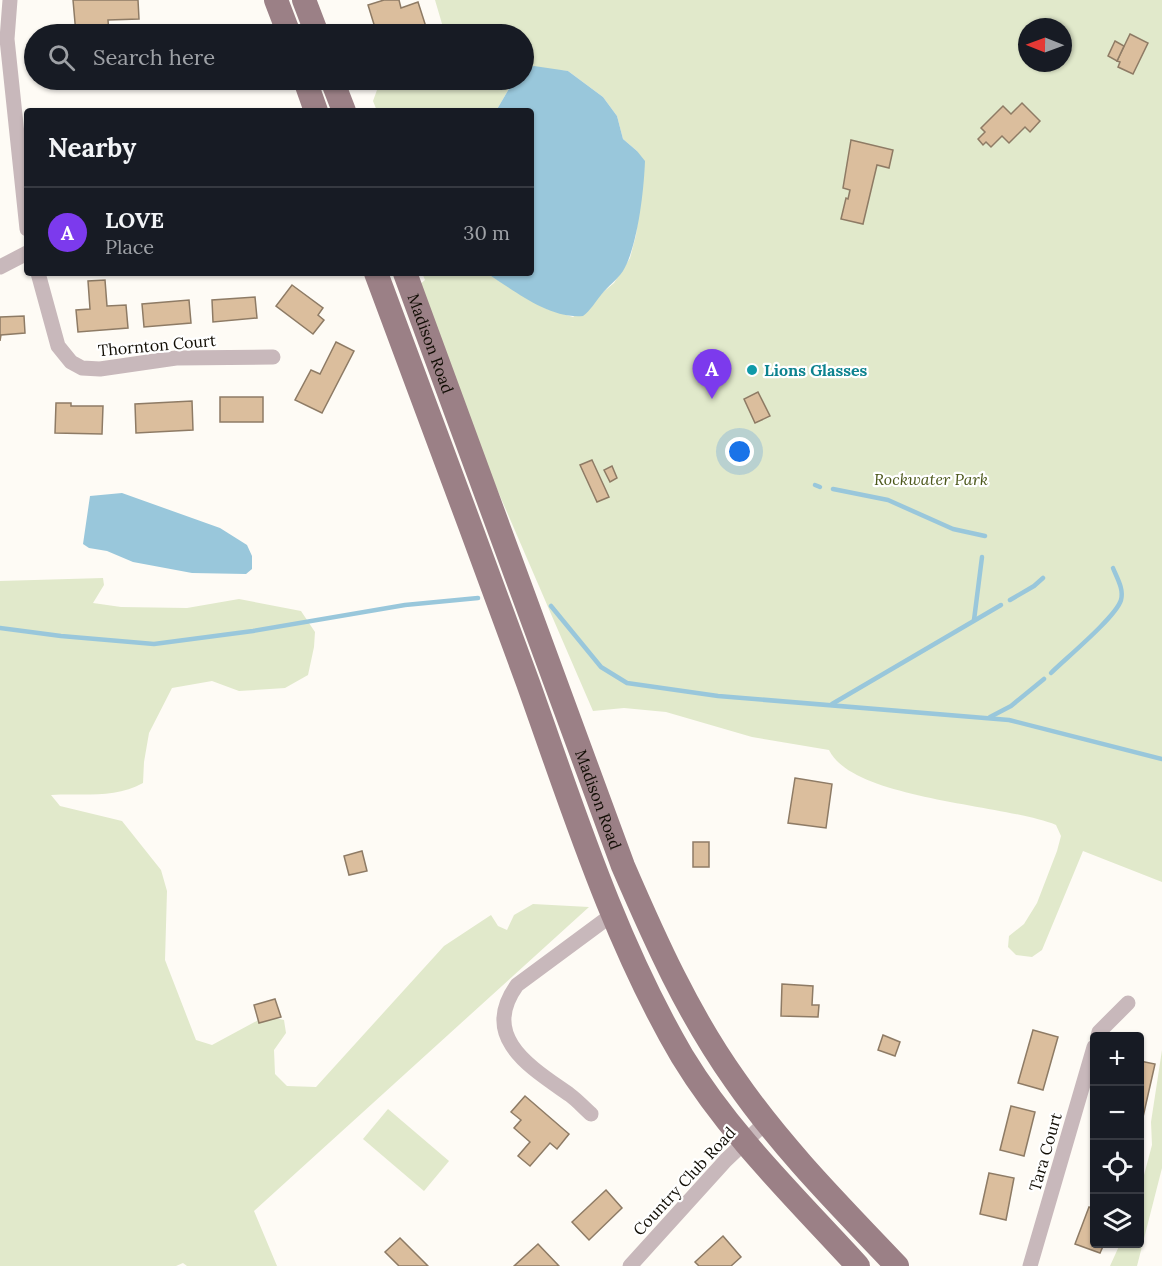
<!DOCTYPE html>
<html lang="en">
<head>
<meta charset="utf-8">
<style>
  :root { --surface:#171b24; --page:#242831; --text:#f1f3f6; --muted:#9ea1a6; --line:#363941; --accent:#7c3aed }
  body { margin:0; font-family:Lora,serif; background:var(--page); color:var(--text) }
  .controls { position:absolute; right:18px; bottom:18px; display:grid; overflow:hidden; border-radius:6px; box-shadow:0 2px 4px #0004 }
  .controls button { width:54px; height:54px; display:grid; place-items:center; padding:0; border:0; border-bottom:2px solid var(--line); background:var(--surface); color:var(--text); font:30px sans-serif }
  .compass { position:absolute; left:1018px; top:18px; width:54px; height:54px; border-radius:50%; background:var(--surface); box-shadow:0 2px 4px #0004; rotate:271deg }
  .you { position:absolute; left:740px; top:452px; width:21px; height:21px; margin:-15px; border:4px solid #fff; border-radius:50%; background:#1a73e8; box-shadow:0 0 0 9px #1a73e833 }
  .badge { display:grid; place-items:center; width:39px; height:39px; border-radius:50%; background:var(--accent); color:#fff; font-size:20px; font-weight:700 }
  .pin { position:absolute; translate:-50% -50px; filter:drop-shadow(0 2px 3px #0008) }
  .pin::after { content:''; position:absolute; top:32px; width:21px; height:18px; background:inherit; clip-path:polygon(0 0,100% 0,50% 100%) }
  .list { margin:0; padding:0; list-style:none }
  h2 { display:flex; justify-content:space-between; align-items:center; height:78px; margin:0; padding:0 24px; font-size:26px }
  h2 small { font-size:20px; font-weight:400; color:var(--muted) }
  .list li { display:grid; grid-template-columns:39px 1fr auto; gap:18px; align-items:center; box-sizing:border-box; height:90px; padding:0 24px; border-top:2px solid var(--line) }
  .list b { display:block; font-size:22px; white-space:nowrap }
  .list p { margin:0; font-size:20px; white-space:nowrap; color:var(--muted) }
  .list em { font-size:20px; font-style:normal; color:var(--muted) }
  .icon { flex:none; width:33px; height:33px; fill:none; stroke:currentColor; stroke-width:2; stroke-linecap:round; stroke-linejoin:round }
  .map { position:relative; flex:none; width:1162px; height:1266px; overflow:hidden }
  .search { position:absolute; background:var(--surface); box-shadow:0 2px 4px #0004; left:24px; top:24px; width:510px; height:66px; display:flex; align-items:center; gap:15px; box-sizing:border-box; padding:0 21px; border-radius:33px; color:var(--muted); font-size:22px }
  .panel { position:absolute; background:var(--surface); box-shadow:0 2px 4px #0004; left:24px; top:108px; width:510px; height:168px; border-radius:6px }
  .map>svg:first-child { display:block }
  .green { fill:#e1e9cb; fill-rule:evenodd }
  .water { fill:#99c7db }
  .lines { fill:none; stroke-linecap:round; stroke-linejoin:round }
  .stream { stroke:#99c7db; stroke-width:4.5 }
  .building { fill:#dbbe9d; stroke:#8e7b65; stroke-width:1.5 }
  .street { stroke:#c8b8bb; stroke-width:15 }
  .primary { stroke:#9b8086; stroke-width:24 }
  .culture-dot { fill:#0f9aa8; stroke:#fff; stroke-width:2 }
  .labels { text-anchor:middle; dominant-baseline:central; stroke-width:4.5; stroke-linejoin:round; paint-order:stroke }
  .street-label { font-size:16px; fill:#110d04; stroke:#fff }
  .culture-label { font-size:16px; font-weight:bold; fill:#0d838f; stroke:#fff; text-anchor:start }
  .park-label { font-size:16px; font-style:italic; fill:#4c581b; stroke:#fff }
</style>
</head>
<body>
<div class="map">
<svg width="1162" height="1266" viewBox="0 0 1162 1266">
  <rect width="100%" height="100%" fill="#fefbf5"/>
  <!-- green -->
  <g class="green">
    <path d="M435 0H1162V882L1083 851 1042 950 1032 957 1016 955 1008 947 1009 936 1024 924 1037 903 1057 851 1061 836 1056 825C1005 804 853 800 829 750L752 737 666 712 624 708 593 711 468 422 419 285 425 280 422 273H486L547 309 573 317 614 283 630 258 636 235 644 167 637 151 623 139 617 116 603 97 568 71 525 68 524 69V34H445ZM1027 27H1063V63H1027Z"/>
    <polygon points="405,80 514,80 496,111 377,111 373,101 377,90"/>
    <path d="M103 578 104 585 93 603 121 607 187 608 239 599 301 611 315 632 314 647 308 675 285 688 239 691 212 681 172 688 149 733 144 762 143 783C115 799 82 793 51 795L60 806 122 821 161 870 167 891 165 960 196 1040 212 1045 266 1016 284 1020 286 1033 274 1050 275 1074 287 1086 316 1087 444 946 491 915 498 926 507 930 514 915 533 904 589 907 254 1211 277 1266H187L183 1263 176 1266H0V581Z"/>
    <polygon points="1162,1050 1162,1168 1137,1266 1110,1266 1120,1244 1140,1244 1140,1190 1152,1145 1151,1122"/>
    <polygon points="388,1109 449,1161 424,1191 363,1139"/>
  </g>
  <!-- water -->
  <g class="water">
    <path d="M534 66 568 71 603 97 617 116 623 139 637 151 645 161C644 189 638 246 623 271 617 280 608 286 601 295 595 302 591 310 583 316 548 319 514 290 486 273H531V111H496L514 80H524V69Z"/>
    <polygon points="122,493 220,528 247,545 252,556 252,569 246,574 192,573 133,562 107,551 89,548 83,544 90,496"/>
  </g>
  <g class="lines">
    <!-- stream -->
    <g class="stream">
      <polyline points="815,485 820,487"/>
      <polyline points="833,489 888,500 953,529 985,536"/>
      <polyline points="1010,600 1034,586 1043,578"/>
      <polyline points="551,606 601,667 627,683 718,696 1009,720 1162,759"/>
      <polyline points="974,620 982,557"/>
      <polyline points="0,628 61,636 154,644 253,631 405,605 478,598"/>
      <path d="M1051 673C1065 659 1116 617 1121 600 1124 589 1117 578 1113 568"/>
      <polyline points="832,704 1001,605"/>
      <polyline points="990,717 1011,706 1044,679"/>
    </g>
  </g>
  <!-- building -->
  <g class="building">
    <polygon points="73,0 138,0 139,19 108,20 109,34 76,34"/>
    <polygon points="384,0 399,0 401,8 418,2 427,30 413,34 377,34 368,5"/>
    <polygon points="1130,34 1148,43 1133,74 1118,67 1120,62 1117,61"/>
    <polygon points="1115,41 1124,46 1117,61 1108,56"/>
    <polygon points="1022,103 1040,121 1030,132 1025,127 1009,143 1002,136 991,147 986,142 983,145 978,139 985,132 981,128 1003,106 1011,114"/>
    <polygon points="851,140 893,150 889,168 877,165 863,224 841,219 846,198 848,199 850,190 843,188"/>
    <polygon points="105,280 107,306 126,305 128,328 78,332 76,310 90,309 88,281"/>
    <polygon points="292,285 323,308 318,315 324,320 313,334 276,306"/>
    <polygon points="255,297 257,318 213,322 212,300"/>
    <polygon points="189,300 191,323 144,327 142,304"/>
    <polygon points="24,316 25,333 1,335 0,341 0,317"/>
    <polygon points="336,342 354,351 322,413 295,400 311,370 320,374"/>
    <polygon points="758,392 770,416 755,423 744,399"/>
    <rect x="220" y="397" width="43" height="25"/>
    <polygon points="192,401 193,430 136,433 135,404"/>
    <polygon points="56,403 71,403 71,406 103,406 102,434 55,433"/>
    <polygon points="592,460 609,497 597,502 580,465"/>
    <polygon points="612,466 617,478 610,482 604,470"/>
    <polygon points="795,778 832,784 826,828 788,823"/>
    <rect x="693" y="842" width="16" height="25"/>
    <polygon points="362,851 367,871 349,875 344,856"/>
    <polygon points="782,984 813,986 812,1005 819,1005 818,1017 781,1016"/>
    <polygon points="275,999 281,1017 259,1023 254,1005"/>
    <polygon points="1033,1030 1058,1037 1043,1090 1018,1083"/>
    <polygon points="883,1035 900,1042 895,1056 878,1050"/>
    <polygon points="1140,1061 1155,1064 1143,1117 1140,1116"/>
    <polygon points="525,1096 569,1134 557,1149 550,1143 530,1166 518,1156 530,1142 514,1128 521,1120 511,1112"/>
    <polygon points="1011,1106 1035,1112 1024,1156 1000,1150"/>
    <polygon points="989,1173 1014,1178 1006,1220 980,1214"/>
    <polygon points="606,1190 622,1208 589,1240 572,1222"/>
    <polygon points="1089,1207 1094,1209 1094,1244 1104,1244 1100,1253 1075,1244"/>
    <polygon points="723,1236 741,1257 731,1266 699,1266 695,1262"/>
    <polygon points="400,1238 428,1266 399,1266 385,1252"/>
    <polygon points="538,1244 559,1266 514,1266"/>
  </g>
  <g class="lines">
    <!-- street -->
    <g class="street">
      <polyline points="10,0 7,39 27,229"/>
      <polyline points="0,267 27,253"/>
      <polyline points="38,273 58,346 71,362 82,368 100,369 176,358 273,357"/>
      <polyline points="1098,1036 1099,1032 1128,1003"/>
      <path d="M591 1114C584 1108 577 1100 570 1095 532 1068 479 1038 517 985L613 914"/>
      <polyline points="630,1266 726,1160 766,1122"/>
      <polyline points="1030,1266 1094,1047"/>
    </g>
    <!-- primary -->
    <g class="primary">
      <polyline points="276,0 289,34"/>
      <polyline points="304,0 317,34"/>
      <polyline points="305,80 316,111"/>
      <polyline points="332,80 344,111"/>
      <path d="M376 273C427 410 478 546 528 683 573 809 614 940 682 1056 730 1135 796 1198 858 1266"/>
      <path id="s1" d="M405 273 623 866C655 940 688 1014 735 1080 782 1148 840 1206 897 1266"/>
    </g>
  </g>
  <!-- markers -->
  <circle class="culture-dot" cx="752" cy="370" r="6"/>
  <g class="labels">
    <!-- street labels -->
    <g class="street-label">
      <text stroke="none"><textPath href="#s1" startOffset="75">Madison Road</textPath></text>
      <text transform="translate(157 345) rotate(-5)">Thornton Court</text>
      <text stroke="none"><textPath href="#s1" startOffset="561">Madison Road</textPath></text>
      <text transform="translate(1045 1152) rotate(-74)">Tara Court</text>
      <text transform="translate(684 1181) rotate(-47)">Country Club Road</text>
    </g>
    <!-- culture labels -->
    <g class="culture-label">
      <text x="764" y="370">Lions Glasses</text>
    </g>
    <!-- park labels -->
    <g class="park-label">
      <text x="931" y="479">Rockwater Park</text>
    </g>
  </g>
</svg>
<div class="controls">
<button>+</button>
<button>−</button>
<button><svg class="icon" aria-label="locate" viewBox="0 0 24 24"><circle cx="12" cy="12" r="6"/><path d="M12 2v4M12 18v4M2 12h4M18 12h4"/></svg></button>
<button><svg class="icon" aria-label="layers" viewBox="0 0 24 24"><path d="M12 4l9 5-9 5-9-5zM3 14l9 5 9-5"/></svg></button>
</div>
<svg class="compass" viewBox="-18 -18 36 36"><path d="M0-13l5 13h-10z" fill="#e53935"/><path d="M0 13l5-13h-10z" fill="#9ea1a6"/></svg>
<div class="you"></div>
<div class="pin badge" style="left:712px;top:399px">A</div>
<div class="search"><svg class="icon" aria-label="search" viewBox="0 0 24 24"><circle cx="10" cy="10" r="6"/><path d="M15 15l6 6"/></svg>Search here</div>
<section class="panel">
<h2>Nearby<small></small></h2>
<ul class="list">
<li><span class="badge">A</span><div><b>LOVE</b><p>Place</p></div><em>30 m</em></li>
</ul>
</section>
</div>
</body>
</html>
